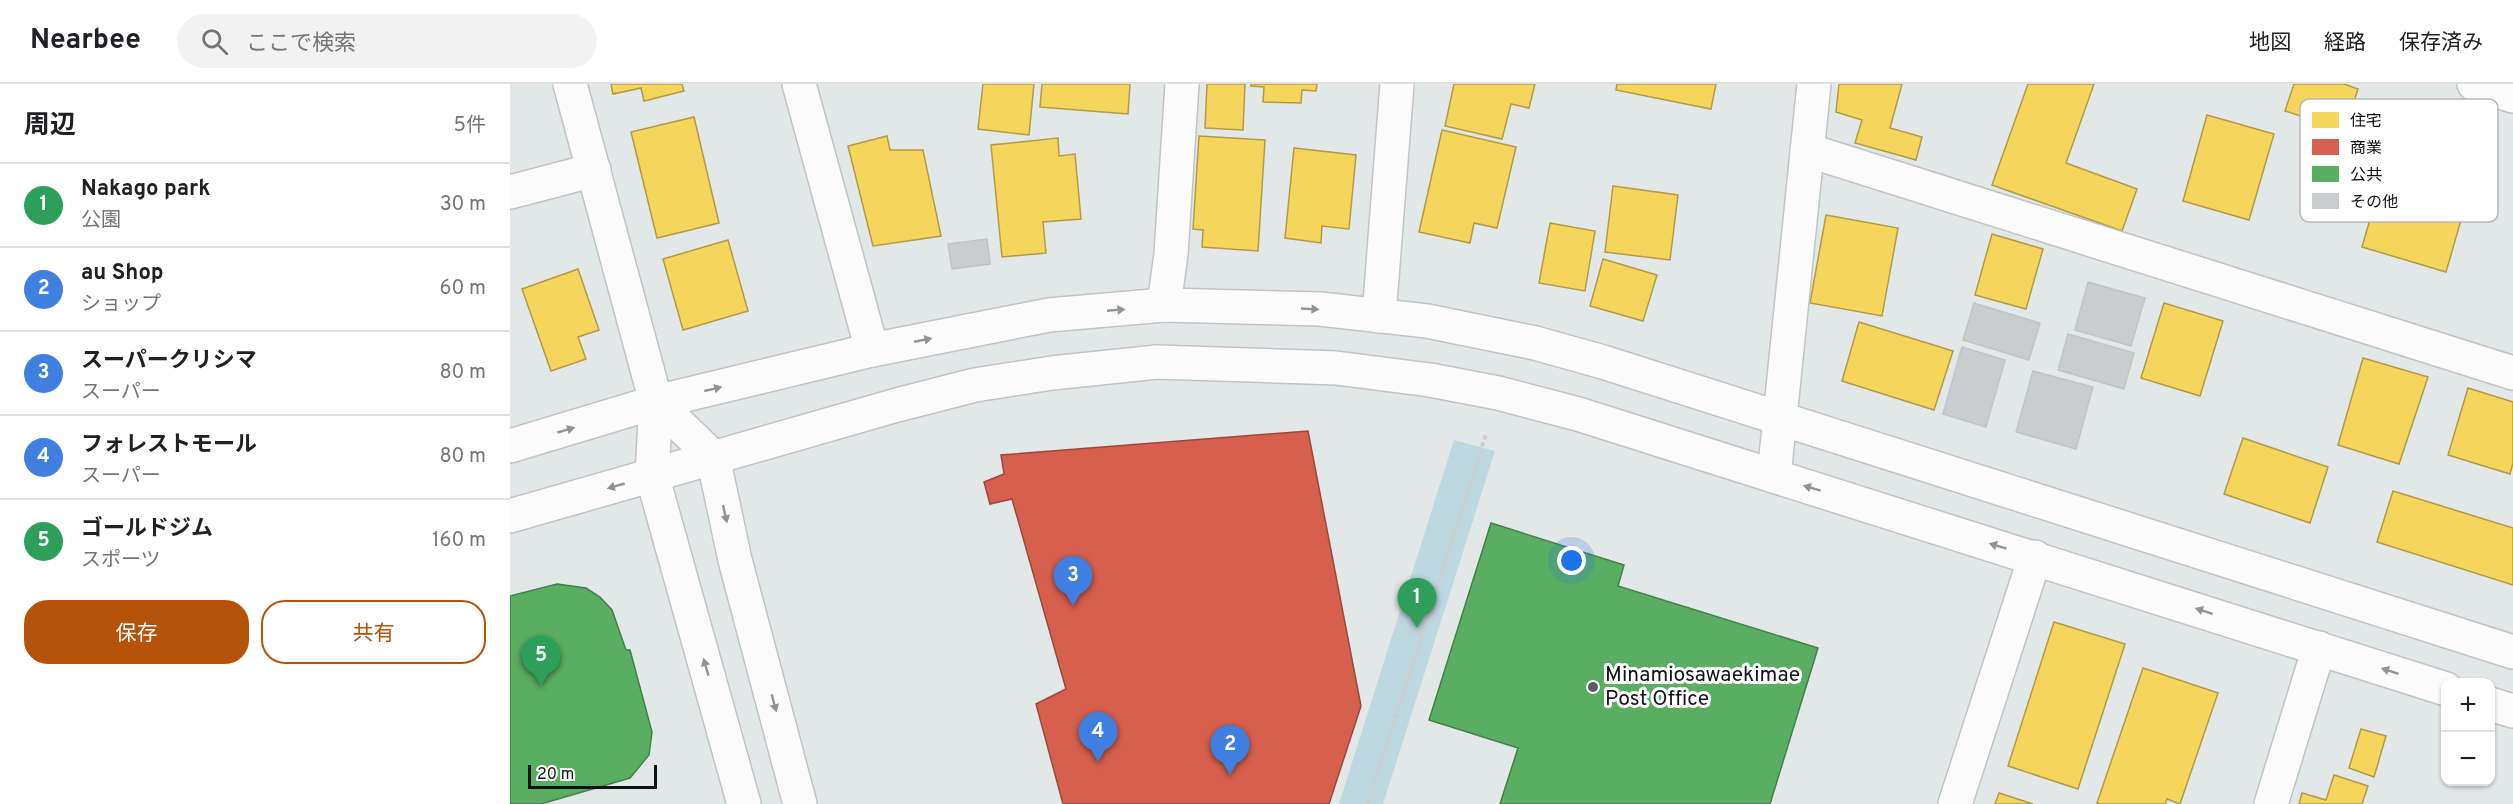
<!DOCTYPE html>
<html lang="ja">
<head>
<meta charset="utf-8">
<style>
  :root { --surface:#fff; --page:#f2f2f2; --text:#202124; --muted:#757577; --line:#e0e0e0; --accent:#b45309 }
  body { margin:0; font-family:Overpass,"Noto Sans JP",sans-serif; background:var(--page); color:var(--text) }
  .controls { position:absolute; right:18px; bottom:18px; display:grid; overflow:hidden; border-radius:12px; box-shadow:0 2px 4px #0004 }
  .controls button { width:54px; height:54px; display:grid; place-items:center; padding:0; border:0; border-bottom:2px solid var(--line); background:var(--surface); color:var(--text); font:30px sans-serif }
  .scale { position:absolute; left:18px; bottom:15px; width:129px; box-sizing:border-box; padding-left:6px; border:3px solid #101314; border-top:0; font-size:16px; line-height:21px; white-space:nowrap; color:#101314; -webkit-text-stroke:4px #fff; paint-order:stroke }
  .you { position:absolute; left:1062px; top:477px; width:21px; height:21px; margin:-15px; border:4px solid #fff; border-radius:50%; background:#1a73e8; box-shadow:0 0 0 9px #1a73e833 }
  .badge { display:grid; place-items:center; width:39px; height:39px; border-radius:50%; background:var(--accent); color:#fff; font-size:20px; font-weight:700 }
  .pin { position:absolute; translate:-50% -50px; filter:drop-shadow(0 2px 3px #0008) }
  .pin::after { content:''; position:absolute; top:32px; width:21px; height:18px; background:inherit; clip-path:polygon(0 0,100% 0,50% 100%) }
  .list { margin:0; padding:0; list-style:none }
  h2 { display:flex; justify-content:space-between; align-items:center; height:78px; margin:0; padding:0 24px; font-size:26px }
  h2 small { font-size:20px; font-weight:400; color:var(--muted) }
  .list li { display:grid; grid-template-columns:39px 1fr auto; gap:18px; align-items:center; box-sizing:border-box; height:84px; padding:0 24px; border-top:2px solid var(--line) }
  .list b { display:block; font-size:22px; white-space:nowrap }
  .list p { margin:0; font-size:20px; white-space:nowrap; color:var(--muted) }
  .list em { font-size:20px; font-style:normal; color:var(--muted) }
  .actions { display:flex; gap:12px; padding:18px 24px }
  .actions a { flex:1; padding:14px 0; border:2px solid var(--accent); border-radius:24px; text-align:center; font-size:21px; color:var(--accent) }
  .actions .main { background:var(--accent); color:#fff }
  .icon { flex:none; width:33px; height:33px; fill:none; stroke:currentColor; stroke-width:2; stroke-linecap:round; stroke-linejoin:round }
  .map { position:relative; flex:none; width:2003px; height:720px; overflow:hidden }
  header { display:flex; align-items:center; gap:36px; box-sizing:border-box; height:84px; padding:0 30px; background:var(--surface); border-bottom:2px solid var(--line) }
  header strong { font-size:28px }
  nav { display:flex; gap:33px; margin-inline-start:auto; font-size:21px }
  .search { width:420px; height:54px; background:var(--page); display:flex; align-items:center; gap:15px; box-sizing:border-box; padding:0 21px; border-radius:33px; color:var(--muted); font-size:22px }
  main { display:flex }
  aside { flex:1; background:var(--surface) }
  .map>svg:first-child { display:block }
  .green { fill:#bed8df }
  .homes { fill:#f6d55c; stroke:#b19b46; stroke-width:1.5 }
  .shops { fill:#d6604d; stroke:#9b493c; stroke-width:1.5 }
  .public { fill:#5aae61; stroke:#44804a; stroke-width:1.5 }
  .building { fill:#c9cdce; stroke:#c0c4c5; stroke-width:1.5 }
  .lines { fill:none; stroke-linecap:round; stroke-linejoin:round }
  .minor-casing { stroke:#c0c4c5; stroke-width:36 }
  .path { stroke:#cecece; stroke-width:4; stroke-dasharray:4.5 3; stroke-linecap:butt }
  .minor { stroke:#fbfbfc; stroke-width:33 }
  .oneway { fill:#919394 }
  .poi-dot { fill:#5a5d5e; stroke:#fff; stroke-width:2 }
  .labels { text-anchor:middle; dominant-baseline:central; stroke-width:6; stroke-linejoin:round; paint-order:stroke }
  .poi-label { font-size:21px; fill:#101314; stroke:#fff; text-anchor:start }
  .key { fill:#fff; stroke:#b7b8b8; stroke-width:1.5 }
  .key-label { font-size:16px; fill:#101314 }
</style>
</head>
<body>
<header>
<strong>Nearbee</strong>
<div class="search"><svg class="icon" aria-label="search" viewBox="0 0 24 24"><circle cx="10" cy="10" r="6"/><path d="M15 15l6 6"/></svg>ここで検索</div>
<nav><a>地図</a><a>経路</a><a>保存済み</a></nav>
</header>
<main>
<aside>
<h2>周辺<small>5件</small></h2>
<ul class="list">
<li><span class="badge" style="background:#2e9e5b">1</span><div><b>Nakago park</b><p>公園</p></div><em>30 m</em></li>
<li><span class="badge" style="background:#3f7fe0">2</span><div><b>au Shop</b><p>ショップ</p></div><em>60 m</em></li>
<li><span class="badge" style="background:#3f7fe0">3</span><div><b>スーパークリシマ</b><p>スーパー</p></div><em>80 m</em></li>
<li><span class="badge" style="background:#3f7fe0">4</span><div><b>フォレストモール</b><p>スーパー</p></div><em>80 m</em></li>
<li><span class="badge" style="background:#2e9e5b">5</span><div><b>ゴールドジム</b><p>スポーツ</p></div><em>160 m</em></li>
</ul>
<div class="actions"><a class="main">保存</a><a>共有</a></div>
</aside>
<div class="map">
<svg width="2003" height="720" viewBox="0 0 2003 720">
  <rect width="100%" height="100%" fill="#e2e7e8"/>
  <!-- green -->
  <polygon class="green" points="944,356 985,367 873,720 829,720"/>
  <!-- homes -->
  <g class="homes">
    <polygon points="101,0 172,0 174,7 134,17 131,4 103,10"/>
    <polygon points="473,0 524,0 519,51 468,45"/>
    <polygon points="532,0 620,0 618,30 530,23"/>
    <polygon points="697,0 735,0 733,46 695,44"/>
    <polygon points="741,0 807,0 806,7 792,6 791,19 753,18 754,3 741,2"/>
    <polygon points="944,0 1025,0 1019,24 1001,20 992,55 935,42"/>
    <polygon points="1107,0 1206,0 1201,25 1106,6"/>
    <polygon points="1329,0 1392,0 1380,44 1412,53 1406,76 1345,59 1352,36 1326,28"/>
    <polygon points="1518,0 1584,0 1556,79 1627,105 1612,147 1482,101"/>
    <polygon points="1784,0 1834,0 1848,5 1835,46 1775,27"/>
    <polygon points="1697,31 1764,50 1739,136 1673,117"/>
    <polygon points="184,33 209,139 147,154 121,48"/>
    <polygon points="932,46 1006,63 987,144 964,139 960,159 909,148"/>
    <polygon points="377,52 380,66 413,66 431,152 363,162 338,62"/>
    <polygon points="689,52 755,56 748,167 692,163 693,146 683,145"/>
    <polygon points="548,54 549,72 565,70 571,135 533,138 536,169 492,173 481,61"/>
    <polygon points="1882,59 1966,84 1936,188 1852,163"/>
    <polygon points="784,64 846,71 839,145 812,142 811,159 775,154"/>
    <polygon points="1103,102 1168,111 1160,176 1095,168"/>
    <polygon points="1316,131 1388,144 1372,232 1300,219"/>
    <polygon points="1040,139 1085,147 1075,207 1029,199"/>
    <polygon points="1482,150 1533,165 1516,225 1465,211"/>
    <polygon points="218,156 238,227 173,246 153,175"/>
    <polygon points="1093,175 1147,191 1133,237 1080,222"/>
    <polygon points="68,185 89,246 68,253 76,275 41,287 12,205"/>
    <polygon points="1654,219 1713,237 1690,312 1631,294"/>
    <polygon points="1349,238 1443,267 1424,326 1332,297"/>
    <polygon points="1853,274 1918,293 1889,380 1828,361"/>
    <polygon points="1958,304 2003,318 2003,379 2000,390 1938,371"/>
    <polygon points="1733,354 1818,383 1800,439 1714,410"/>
    <polygon points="1883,407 2003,444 2003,501 1867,458"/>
    <polygon points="1544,538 1615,560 1568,705 1498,682"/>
    <polygon points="1633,584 1708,609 1670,720 1657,715 1655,720 1590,720 1587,719"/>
    <polygon points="1851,645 1876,652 1864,693 1839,684"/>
    <polygon points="1824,691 1858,702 1852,720 1789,720 1792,709 1816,716"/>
    <polygon points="1489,709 1523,720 1485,720"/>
  </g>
  <!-- shops -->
  <polygon class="shops" points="798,347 851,622 819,720 553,720 526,620 556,605 502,415 480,420 474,398 494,390 491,371"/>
  <!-- public -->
  <g class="public">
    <polygon points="981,439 1114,481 1108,502 1308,564 1260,720 990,720 1008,664 919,636"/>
    <polygon points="47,500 76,504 90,513 102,526 116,566 120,566 142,648 139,671 120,694 31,720 0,720 0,512"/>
  </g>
  <!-- building -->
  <g class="building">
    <polygon points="477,155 480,180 442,185 438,160"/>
    <polygon points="1578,198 1635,214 1621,262 1565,246"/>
    <polygon points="1464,219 1530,239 1519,276 1453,256"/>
    <polygon points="1558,250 1624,269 1614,305 1548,286"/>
    <polygon points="1452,263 1495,276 1476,343 1433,330"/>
    <polygon points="1523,287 1583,303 1566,365 1506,348"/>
  </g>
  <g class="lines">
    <defs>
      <g id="minor">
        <polyline points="60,0 146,318 142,391 234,720"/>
        <polyline points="289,0 362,266"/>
        <polyline points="1964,0 2003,12"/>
        <polyline points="1297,66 2003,289"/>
        <polyline points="0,108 84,86"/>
        <polyline points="654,221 661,170 672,0"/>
        <polyline points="869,232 887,0"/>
        <polyline points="146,318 203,373 225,476 290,720"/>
        <polyline points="0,362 146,318 362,266 539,231 654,221 810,225 917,237 1025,259 1093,278 2003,568"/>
        <polyline points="1264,392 1304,0"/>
        <polyline points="0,432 387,321 465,301 542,289 647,278 826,284 920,296 988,309 1068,330 1936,605"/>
        <polyline points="1980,620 2003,627"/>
        <polyline points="1445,720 1525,473"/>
        <polyline points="1761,720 1809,564"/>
      </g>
    </defs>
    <!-- minor casing -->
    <use href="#minor" class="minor-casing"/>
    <!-- path -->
    <polyline class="path" points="858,720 976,350"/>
    <!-- minor -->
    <use href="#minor" class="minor"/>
  </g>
  <!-- one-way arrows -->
  <defs><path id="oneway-solid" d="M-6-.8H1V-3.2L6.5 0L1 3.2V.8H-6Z" transform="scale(1.5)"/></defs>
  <g class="oneway">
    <use href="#oneway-solid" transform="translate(800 225) rotate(3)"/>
    <use href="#oneway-solid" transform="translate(606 226) rotate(-5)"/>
    <use href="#oneway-solid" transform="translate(413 256) rotate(-11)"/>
    <use href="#oneway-solid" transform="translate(203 305) rotate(-13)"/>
    <use href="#oneway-solid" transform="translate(56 346) rotate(-16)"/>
    <use href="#oneway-solid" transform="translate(106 402) rotate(164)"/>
    <use href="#oneway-solid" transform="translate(1302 404) rotate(-163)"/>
    <use href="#oneway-solid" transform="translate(215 430) rotate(77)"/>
    <use href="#oneway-solid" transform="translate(1488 462) rotate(-163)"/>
    <use href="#oneway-solid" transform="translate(1694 527) rotate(-162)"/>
    <use href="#oneway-solid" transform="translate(196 583) rotate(-106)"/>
    <use href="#oneway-solid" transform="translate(1880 587) rotate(-162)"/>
    <use href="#oneway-solid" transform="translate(264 619) rotate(75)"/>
  </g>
  <!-- markers -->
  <circle class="poi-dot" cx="1083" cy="603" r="6"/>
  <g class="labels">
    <!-- poi labels -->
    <g class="poi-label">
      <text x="1095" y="591">Minamiosawaekimae<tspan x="1095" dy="24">Post Office</tspan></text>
    </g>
  </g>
  <!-- legend -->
  <rect x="1790" y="15" width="198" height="123" rx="9" class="key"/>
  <rect x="1802" y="28" width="27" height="16" fill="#f6d55c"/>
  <rect x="1802" y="55" width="27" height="16" fill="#d6604d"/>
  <rect x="1802" y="82" width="27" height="16" fill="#5aae61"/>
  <rect x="1802" y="109" width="27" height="16" fill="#c9cdce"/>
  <g class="key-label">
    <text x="1840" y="42">住宅</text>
    <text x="1840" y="69">商業</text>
    <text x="1840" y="96">公共</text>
    <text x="1840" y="123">その他</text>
  </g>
</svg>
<div class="controls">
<button>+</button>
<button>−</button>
</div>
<div class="scale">20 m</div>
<div class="you"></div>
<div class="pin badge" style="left:907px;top:544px;background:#2e9e5b">1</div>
<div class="pin badge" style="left:720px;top:691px;background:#3f7fe0">2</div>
<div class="pin badge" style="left:563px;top:522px;background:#3f7fe0">3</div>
<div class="pin badge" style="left:588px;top:678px;background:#3f7fe0">4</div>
<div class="pin badge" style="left:31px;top:602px;background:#2e9e5b">5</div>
</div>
</main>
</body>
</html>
